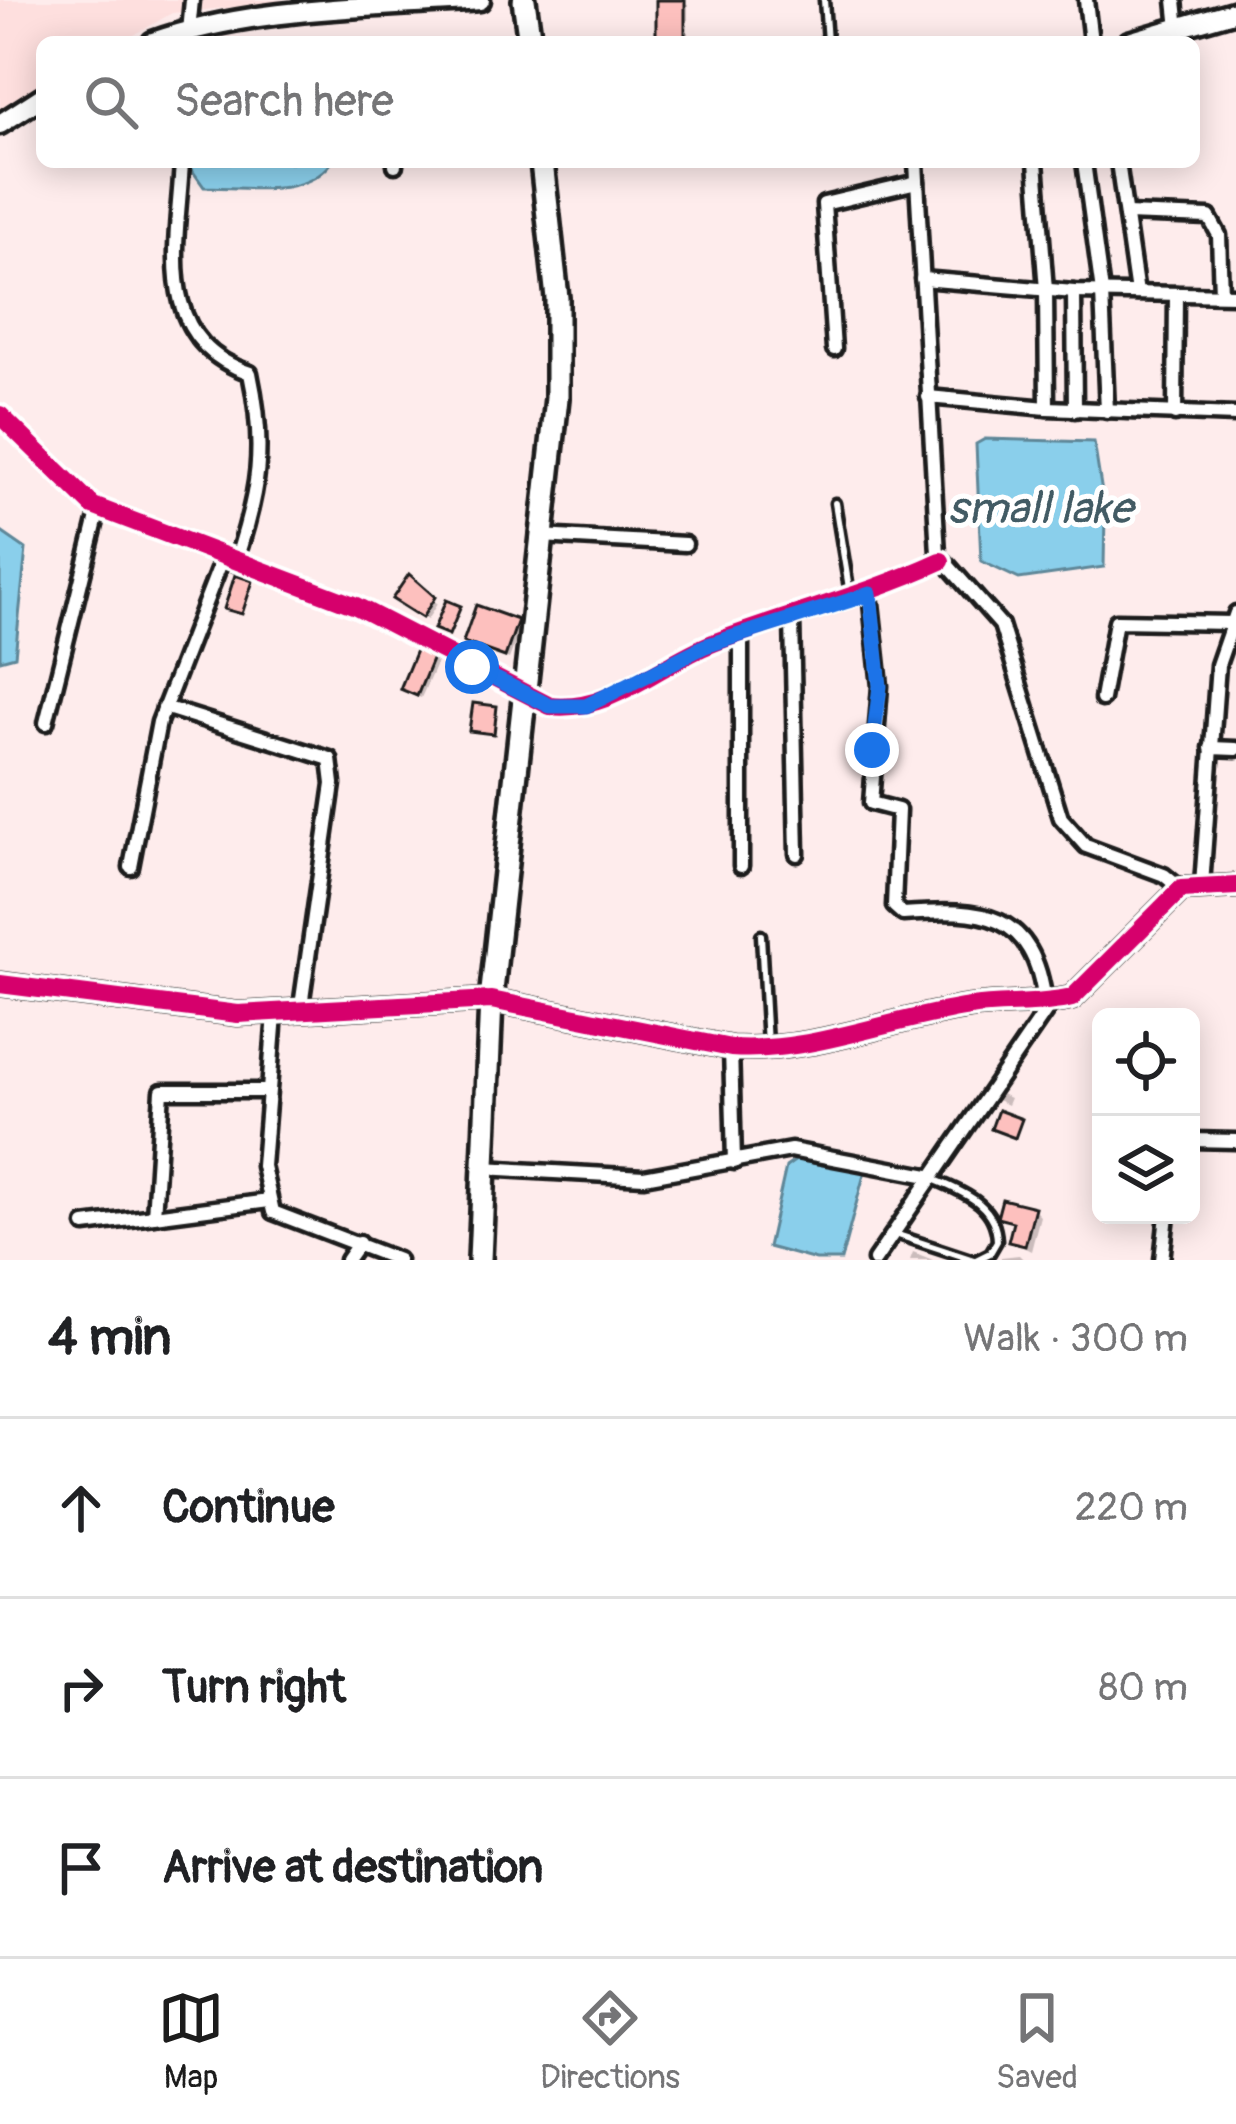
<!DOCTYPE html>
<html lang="en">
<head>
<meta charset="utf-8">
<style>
  :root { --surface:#fff; --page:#f6f6f6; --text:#202124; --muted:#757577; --line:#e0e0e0; --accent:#1c1c1c }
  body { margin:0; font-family:Pangolin,sans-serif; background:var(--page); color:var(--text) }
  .controls { position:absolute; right:36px; bottom:36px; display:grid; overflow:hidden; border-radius:18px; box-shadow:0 6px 30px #0003 }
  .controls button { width:108px; height:108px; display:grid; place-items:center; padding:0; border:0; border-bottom:3px solid var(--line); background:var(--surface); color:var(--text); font:60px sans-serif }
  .stop { position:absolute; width:36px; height:36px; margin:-27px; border:9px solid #1a73e8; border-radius:50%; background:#fff }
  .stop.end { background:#1a73e8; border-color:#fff; box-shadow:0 3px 12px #0008 }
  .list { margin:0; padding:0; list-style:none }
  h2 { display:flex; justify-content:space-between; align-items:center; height:156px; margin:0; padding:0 48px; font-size:51px }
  h2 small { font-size:39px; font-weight:400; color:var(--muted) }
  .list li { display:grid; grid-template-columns:78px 1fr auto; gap:36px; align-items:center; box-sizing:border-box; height:180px; padding:0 48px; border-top:3px solid var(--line) }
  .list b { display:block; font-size:45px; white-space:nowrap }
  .list em { font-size:39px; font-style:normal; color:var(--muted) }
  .icon { flex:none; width:66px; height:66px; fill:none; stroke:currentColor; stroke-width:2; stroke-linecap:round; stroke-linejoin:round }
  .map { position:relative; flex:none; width:1236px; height:1260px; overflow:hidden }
  .search { position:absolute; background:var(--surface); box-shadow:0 6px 30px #0003; left:36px; right:36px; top:36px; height:132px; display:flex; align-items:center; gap:30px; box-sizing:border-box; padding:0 42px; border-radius:18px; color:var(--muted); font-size:45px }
  .sheet { height:696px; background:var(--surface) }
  nav { display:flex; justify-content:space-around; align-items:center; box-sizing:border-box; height:168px; border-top:3px solid var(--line); background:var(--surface); font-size:33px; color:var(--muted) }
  nav a { display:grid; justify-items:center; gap:6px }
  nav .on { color:var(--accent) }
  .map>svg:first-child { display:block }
  .built { fill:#fedfde }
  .water { fill:#8acfeb; stroke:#5e8798; stroke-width:3 }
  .shadow { fill:#0003 }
  .building { fill:#fdc0be; stroke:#1c1c1c; stroke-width:3 }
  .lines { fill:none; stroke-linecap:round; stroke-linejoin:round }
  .lane-casing { stroke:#1c1c1c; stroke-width:15 }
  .street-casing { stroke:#1c1c1c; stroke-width:21 }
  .secondary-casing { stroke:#1c1c1c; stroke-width:27 }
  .primary-casing { stroke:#1c1c1c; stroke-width:30 }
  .lane { stroke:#fff; stroke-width:6 }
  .street { stroke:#fff; stroke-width:12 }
  .secondary { stroke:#fff; stroke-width:18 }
  .primary { stroke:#fff; stroke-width:21 }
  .cycleway-casing { stroke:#fff; stroke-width:26 }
  .cycleway { stroke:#d6006c; stroke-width:18 }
  .route { stroke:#1a73e8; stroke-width:15 }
  .labels { text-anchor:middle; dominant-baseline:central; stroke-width:10; stroke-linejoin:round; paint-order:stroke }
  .water-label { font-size:45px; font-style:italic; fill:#425b64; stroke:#fff }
</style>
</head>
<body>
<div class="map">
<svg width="1236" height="1260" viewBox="0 0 1236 1260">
  <rect width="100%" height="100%" fill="#feecec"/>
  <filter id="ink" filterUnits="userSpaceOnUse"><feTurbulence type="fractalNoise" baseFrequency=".00833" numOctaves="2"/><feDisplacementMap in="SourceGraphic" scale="24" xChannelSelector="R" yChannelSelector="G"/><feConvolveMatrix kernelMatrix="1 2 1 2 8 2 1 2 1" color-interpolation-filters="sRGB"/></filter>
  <g filter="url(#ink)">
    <!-- built -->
    <polygon class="built" points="0,0 314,0 172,13 122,42 42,42 42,88 0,113"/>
    <!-- water -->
    <g class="water">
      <path d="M332 162C306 199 245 187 204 187L187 163Z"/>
      <polygon points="985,439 1094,442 1105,512 1104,567 1019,579 981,561 976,444"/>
      <polygon points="0,531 26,549 15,656 0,660"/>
      <polygon points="800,1157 865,1171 841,1260 816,1260 768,1247 786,1167"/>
    </g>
    <!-- shadow -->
    <g class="shadow">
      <polygon points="659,0 688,4 688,40 659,36"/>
      <polygon points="409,578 437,604 427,620 400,603"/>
      <polygon points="516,623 521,627 509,659 466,641"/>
      <polygon points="432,658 437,662 421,698 407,692 403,688"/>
      <polygon points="996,1092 1010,1098 1007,1105 993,1098"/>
      <polygon points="1034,1210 1040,1216 1031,1251 1011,1241 1015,1225 1000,1217"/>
      <polygon points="913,1252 933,1260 910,1260"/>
      <polygon points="1019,1255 1024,1260 1001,1260 1001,1257"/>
    </g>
    <!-- building -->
    <g class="building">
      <rect x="656" y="0" width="29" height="37"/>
      <polygon points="409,574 435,597 422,618 392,599"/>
      <polygon points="235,575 253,581 242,614 224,609"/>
      <polygon points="446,600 461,606 449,635 434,629"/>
      <polygon points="476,605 518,620 505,657 463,642"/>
      <polygon points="417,648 434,655 417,696 400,689"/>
      <polygon points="473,703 497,706 494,734 469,731"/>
      <polygon points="998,1110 1022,1119 1015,1138 991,1129"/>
      <polygon points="1002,1199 1035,1207 1025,1246 1008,1242 1013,1222 997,1218"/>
    </g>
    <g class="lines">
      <defs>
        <g id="lane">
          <polyline points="824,0 827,42"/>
          <polyline points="835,503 850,594"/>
          <polyline points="761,935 767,1045"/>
          <path d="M931 1178C961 1192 996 1202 997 1241L990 1253 976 1260"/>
          <polyline points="895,1234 974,1260"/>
        </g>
        <g id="street">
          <polyline points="1086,0 1091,42"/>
          <polyline points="1175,0 1178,29"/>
          <polyline points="188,42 192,0"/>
          <path d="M182 162C178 244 152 339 250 373 266 448 259 491 235 563"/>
          <polyline points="395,162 395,165"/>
          <polyline points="916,162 938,554 1001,625 1061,818 1086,846 1164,875 1181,889"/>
          <polyline points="1036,162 1046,290 1047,408"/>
          <polyline points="1084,162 1102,292 1107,411"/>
          <polyline points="1118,162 1137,293"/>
          <polyline points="1126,214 1209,217 1219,235 1221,294"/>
          <polyline points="922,279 1074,292 1236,295"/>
          <polyline points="1074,292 1075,410"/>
          <polyline points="834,349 824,204 917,182"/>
          <polyline points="928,397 1047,408 1236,415"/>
          <polyline points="1175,414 1176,294"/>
          <path d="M0 415 93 506 356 606 550 706C612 713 658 664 713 643 789 614 867 595 941 561"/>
          <polyline points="541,536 685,544"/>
          <path d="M870 594 880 686 871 803 898 810 894 906 903 914C982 908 1034 911 1045 1003"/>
          <polyline points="792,618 797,854"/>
          <polyline points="741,633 741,866"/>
          <polyline points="1102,699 1116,621 1232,623"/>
          <polyline points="164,707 330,759 333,784 300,1013"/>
          <polyline points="46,723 99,509"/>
          <polyline points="1211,748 1236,749"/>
          <polyline points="131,867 159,722 223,557"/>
          <polyline points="1202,885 1218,665 1236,613"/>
          <polyline points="275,1014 263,1166 273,1212 398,1260"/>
          <polyline points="731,1048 734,1162"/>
          <polyline points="1191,1140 1236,1141"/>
          <polyline points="483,1168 644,1177 791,1150 928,1176"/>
          <polyline points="154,1216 162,1091 268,1091"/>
          <polyline points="85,1225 269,1201"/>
          <polyline points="347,1260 359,1243"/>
          <polyline points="875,1260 1052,1002"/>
          <polyline points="1162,1260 1167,1215"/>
        </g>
        <g id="secondary">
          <path d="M153 42C254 6 373 8 480 0"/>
          <polyline points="1129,42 1236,11"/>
          <polyline points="0,124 42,97"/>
          <path d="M0 984 238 1014 491 1000 731 1048C815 1053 887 1019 970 1007 1004 1002 1038 1006 1072 998L1181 889 1236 886"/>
        </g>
        <g id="primary">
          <polyline points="524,0 530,42"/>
          <polyline points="480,1260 491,1000 557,398 557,298 542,162"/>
        </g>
      </defs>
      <!-- lane casing -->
      <use href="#lane" class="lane-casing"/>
      <!-- street casing -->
      <use href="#street" class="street-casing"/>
      <!-- secondary casing -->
      <use href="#secondary" class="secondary-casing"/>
      <!-- primary casing -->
      <use href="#primary" class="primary-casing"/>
      <!-- lane -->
      <use href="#lane" class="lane"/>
      <!-- street -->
      <use href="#street" class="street"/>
      <!-- secondary -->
      <use href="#secondary" class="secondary"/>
      <!-- primary -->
      <use href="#primary" class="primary"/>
      <defs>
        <g id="cycleway">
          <path d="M0 415 93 506 356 606 550 706C612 713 658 664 713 643 789 614 867 595 941 561"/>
          <path d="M0 984 238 1014 491 1000 731 1048C815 1053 887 1019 970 1007 1004 1002 1038 1006 1072 998L1181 889 1236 886"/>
        </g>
      </defs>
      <!-- cycleway casing -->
      <use href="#cycleway" class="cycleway-casing"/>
      <!-- cycleway -->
      <use href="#cycleway" class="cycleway"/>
    </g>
  </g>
  <g class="lines" filter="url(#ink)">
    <!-- route -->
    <polyline class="route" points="472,667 550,706 586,706 705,646 870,594 880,686 872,750"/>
  </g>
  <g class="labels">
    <!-- water labels -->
    <g class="water-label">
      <text x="1040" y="509">small lake</text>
    </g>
  </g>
</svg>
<div class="controls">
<button><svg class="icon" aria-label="locate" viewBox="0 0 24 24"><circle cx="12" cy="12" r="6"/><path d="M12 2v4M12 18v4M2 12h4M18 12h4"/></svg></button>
<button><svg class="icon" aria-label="layers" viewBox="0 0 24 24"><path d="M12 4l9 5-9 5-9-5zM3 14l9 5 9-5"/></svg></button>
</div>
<div class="stop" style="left:472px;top:667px"></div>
<div class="stop end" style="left:872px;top:750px"></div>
<div class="search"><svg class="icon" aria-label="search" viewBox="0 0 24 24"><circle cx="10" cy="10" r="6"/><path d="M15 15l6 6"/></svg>Search here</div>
</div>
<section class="sheet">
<h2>4 min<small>Walk · 300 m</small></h2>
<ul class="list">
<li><svg class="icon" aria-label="ahead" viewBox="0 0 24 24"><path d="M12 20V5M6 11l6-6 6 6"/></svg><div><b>Continue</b></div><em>220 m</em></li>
<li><svg class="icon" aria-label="right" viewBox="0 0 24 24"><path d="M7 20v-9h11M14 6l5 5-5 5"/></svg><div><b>Turn right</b></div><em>80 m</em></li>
<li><svg class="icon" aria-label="arrive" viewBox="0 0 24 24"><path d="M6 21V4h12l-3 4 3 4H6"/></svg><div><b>Arrive at destination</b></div></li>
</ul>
</section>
<nav>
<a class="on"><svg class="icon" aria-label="map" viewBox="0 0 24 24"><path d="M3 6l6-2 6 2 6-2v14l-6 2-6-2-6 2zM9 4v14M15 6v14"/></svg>Map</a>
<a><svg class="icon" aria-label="directions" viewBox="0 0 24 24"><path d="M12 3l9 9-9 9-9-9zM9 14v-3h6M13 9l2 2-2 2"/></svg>Directions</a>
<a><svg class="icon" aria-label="saved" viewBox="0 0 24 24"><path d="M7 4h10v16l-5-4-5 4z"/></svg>Saved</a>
</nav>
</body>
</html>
